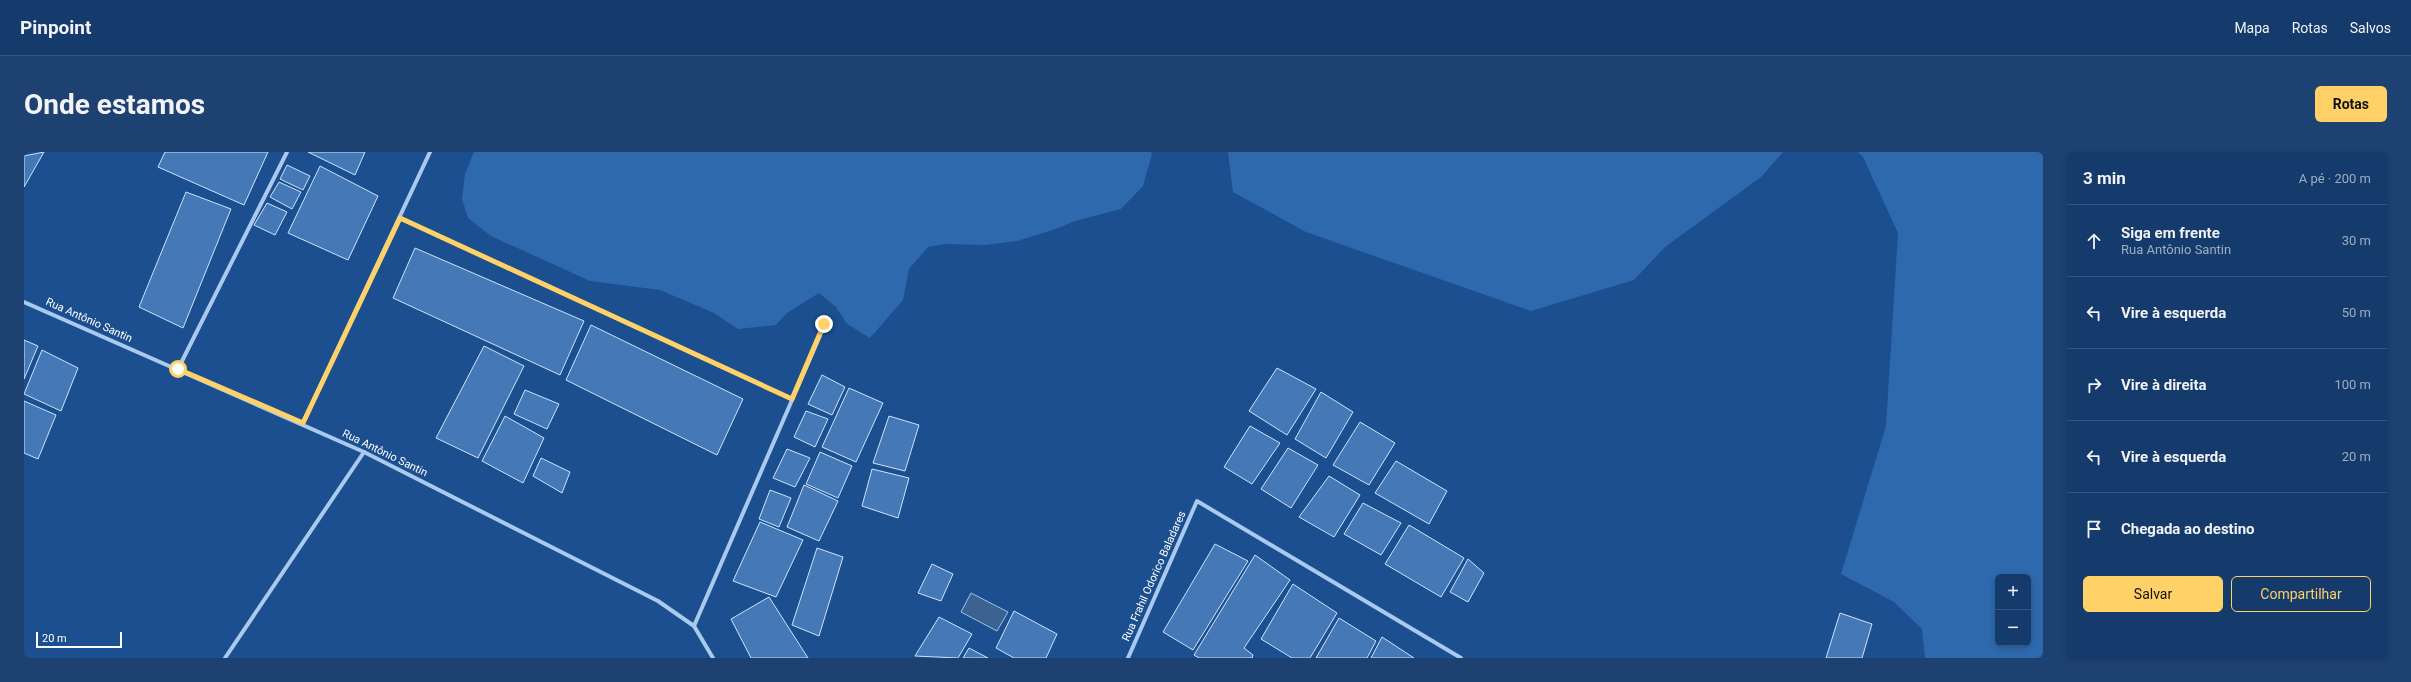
<!DOCTYPE html>
<html lang="pt">
<head>
<meta charset="utf-8">
<style>
  :root { --surface:#143b6b; --page:#1d4271; --text:#f1f3f6; --muted:#9dadc1; --line:#33557e; --accent:#ffd166 }
  body { margin:0; font-family:Roboto,sans-serif; background:var(--page); color:var(--text) }
  .controls { position:absolute; right:12px; bottom:12px; display:grid; overflow:hidden; border-radius:6px; box-shadow:0 2px 6px #0003 }
  .controls button { width:36px; height:36px; display:grid; place-items:center; padding:0; border:0; border-bottom:1px solid var(--line); background:var(--surface); color:var(--text); font:20px sans-serif }
  .scale { position:absolute; left:12px; bottom:10px; width:86px; box-sizing:border-box; padding-left:4px; border:2px solid #fff; border-top:0; font-size:11px; line-height:14px; white-space:nowrap; color:#fff; -webkit-text-stroke:3px #1b4f8f; paint-order:stroke }
  .stop { position:absolute; width:12px; height:12px; margin:-9px; border:3px solid #ffd166; border-radius:50%; background:#fff }
  .stop.end { background:#ffd166; border-color:#fff; box-shadow:0 1px 4px #0008 }
  .list { margin:0; padding:0; list-style:none }
  h2 { display:flex; justify-content:space-between; align-items:center; height:52px; margin:0; padding:0 16px; font-size:17px }
  h2 small { font-size:13px; font-weight:400; color:var(--muted) }
  .list li { display:grid; grid-template-columns:26px 1fr auto; gap:12px; align-items:center; box-sizing:border-box; height:72px; padding:0 16px; border-top:1px solid var(--line) }
  .list b { display:block; font-size:15px; white-space:nowrap }
  .list p { margin:0; font-size:13px; white-space:nowrap; color:var(--muted) }
  .list em { font-size:13px; font-style:normal; color:var(--muted) }
  .actions { display:flex; gap:8px; padding:12px 16px }
  .actions a { flex:1; padding:9px 0; border:1px solid var(--accent); border-radius:6px; text-align:center; font-size:14px; color:var(--accent) }
  .actions .main { background:var(--accent); color:#111 }
  .icon { flex:none; width:22px; height:22px; fill:none; stroke:currentColor; stroke-width:2; stroke-linecap:round; stroke-linejoin:round }
  .map { position:relative; flex:none; width:2019px; height:506px; overflow:hidden; border-radius:6px }
  header { display:flex; align-items:center; gap:24px; box-sizing:border-box; height:56px; padding:0 20px; background:var(--surface); border-bottom:1px solid var(--line) }
  header strong { font-size:19px }
  nav { display:flex; gap:22px; margin-inline-start:auto; font-size:14px }
  .intro { display:flex; align-items:center; justify-content:space-between; box-sizing:border-box; height:96px; padding:0 24px }
  h1 { margin:0; font-size:28px }
  .button { padding:10px 18px; border-radius:6px; background:var(--accent); color:#111; font-size:14px; font-weight:700 }
  main { display:flex; gap:24px; padding:0 24px }
  aside { flex:1; background:var(--surface); border-radius:6px; box-shadow:0 2px 6px #0003 }
  .map>svg:first-child { display:block }
  .green { fill:#2e69ad; fill-rule:evenodd }
  .water { fill:#3c6290; stroke:#9cc4f0 }
  .building { fill:#4478b7; stroke:#cfe3fa }
  .lines { fill:none; stroke-linecap:round; stroke-linejoin:round }
  .street { stroke:#a9c9ee; stroke-width:4 }
  .route { stroke:#ffd166; stroke-width:5 }
  .labels { text-anchor:middle; dominant-baseline:central; stroke-width:3.5; stroke-linejoin:round; paint-order:stroke }
  .street-label { font-size:11px; fill:#fff; stroke:#1b4f8f }
</style>
</head>
<body>
<header>
<strong>Pinpoint</strong>
<nav><a>Mapa</a><a>Rotas</a><a>Salvos</a></nav>
</header>
<div class="intro"><h1>Onde estamos</h1><a class="button">Rotas</a></div>
<main>
<div class="map">
<svg width="2019" height="506" viewBox="0 0 2019 506">
  <rect width="100%" height="100%" fill="#1b4f8f"/>
  <!-- green -->
  <g class="green">
    <polygon points="450,0 1127,0 1128,2 1119,34 1097,57 1051,69 1029,78 993,89 961,93 921,92 904,95 885,117 879,148 846,186 823,172 812,155 795,141 763,161 752,173 714,177 690,161 636,138 566,129 467,84 444,66 438,47 441,22"/>
    <polygon points="1204,0 1759,0 1737,25 1641,95 1610,128 1507,159 1282,80 1209,40"/>
    <path d="M1834 0H2019V506H1901L1898 477 1870 450 1817 422 1862 274 1874 81 1839 5ZM1974 425H2004V491H1974Z"/>
  </g>
  <!-- water -->
  <polygon class="water" points="947,441 984,460 973,479 937,460"/>
  <!-- building -->
  <g class="building">
    <polygon points="20,0 0,35 0,4"/>
    <polygon points="141,0 244,0 220,53 134,15"/>
    <polygon points="284,0 341,0 331,23"/>
    <polygon points="263,13 286,24 279,38 256,27"/>
    <polygon points="296,14 354,44 324,108 264,81"/>
    <polygon points="255,30 277,40 268,57 246,45"/>
    <polygon points="162,40 207,57 159,176 115,155"/>
    <polygon points="243,51 263,60 251,83 230,73"/>
    <polygon points="391,96 560,169 536,223 369,146"/>
    <polygon points="567,173 719,247 693,303 542,228"/>
    <polygon points="0,188 14,194 0,227"/>
    <polygon points="460,194 500,214 454,306 412,286"/>
    <polygon points="18,198 54,216 37,259 0,242"/>
    <polygon points="1253,216 1292,237 1263,283 1225,259"/>
    <polygon points="798,223 821,235 808,263 784,252"/>
    <polygon points="825,236 859,251 832,310 798,295"/>
    <polygon points="501,238 535,252 523,277 490,262"/>
    <polygon points="1297,240 1329,260 1302,306 1271,287"/>
    <polygon points="0,249 32,263 14,307 0,301"/>
    <polygon points="782,259 804,267 791,295 770,285"/>
    <polygon points="481,264 520,286 499,331 458,309"/>
    <polygon points="865,264 895,273 881,319 849,311"/>
    <polygon points="1336,270 1371,291 1345,333 1309,313"/>
    <polygon points="1226,274 1256,291 1228,332 1200,315"/>
    <polygon points="1264,296 1294,313 1267,356 1237,337"/>
    <polygon points="763,297 786,306 771,335 749,326"/>
    <polygon points="796,300 828,314 814,346 782,332"/>
    <polygon points="517,306 546,320 538,341 509,324"/>
    <polygon points="1372,309 1423,339 1405,372 1351,341"/>
    <polygon points="848,317 885,326 874,366 838,354"/>
    <polygon points="1305,324 1336,343 1310,385 1275,365"/>
    <polygon points="780,333 814,349 795,389 763,375"/>
    <polygon points="746,338 767,346 755,375 735,367"/>
    <polygon points="1339,351 1377,371 1357,403 1320,382"/>
    <polygon points="736,370 779,388 752,445 709,429"/>
    <polygon points="1385,373 1440,406 1417,445 1361,412"/>
    <polygon points="1191,392 1224,409 1169,498 1139,480"/>
    <polygon points="793,396 819,405 795,484 768,473"/>
    <polygon points="1231,403 1266,428 1220,496 1229,503 1228,506 1175,506 1170,503"/>
    <polygon points="1444,407 1460,421 1444,450 1426,440"/>
    <polygon points="908,412 929,422 917,449 894,441"/>
    <polygon points="1269,432 1313,461 1286,506 1268,506 1237,487"/>
    <polygon points="745,445 784,506 727,506 707,467"/>
    <polygon points="990,459 1033,482 1022,506 990,506 972,496"/>
    <polygon points="1816,461 1848,472 1838,506 1802,506"/>
    <polygon points="915,465 948,482 934,506 891,504"/>
    <polygon points="1315,466 1352,489 1343,506 1292,506"/>
    <polygon points="1358,485 1390,506 1347,506"/>
    <polygon points="945,496 964,506 939,506"/>
  </g>
  <g class="lines">
    <!-- street -->
    <g class="street">
      <polyline points="376,66 768,247"/>
      <polyline points="0,150 340,300 634,449 670,474 689,506"/>
      <polyline points="154,217 263,0"/>
      <polyline points="279,271 406,0"/>
      <polyline points="670,474 801,172"/>
      <polyline points="201,506 340,300"/>
      <polyline points="1104,506 1173,349 1437,506"/>
    </g>
  </g>
  <g class="lines">
    <!-- route -->
    <polyline class="route" points="154,217 279,271 376,66 768,247 800,172"/>
  </g>
  <g class="labels">
    <!-- street labels -->
    <g class="street-label">
      <text transform="translate(65 168) rotate(24)">Rua Antônio Santin</text>
      <text transform="translate(361 301) rotate(26)">Rua Antônio Santin</text>
      <text transform="translate(1130 424) rotate(-66)">Rua Frahil Odorico Baladares</text>
    </g>
  </g>
</svg>
<div class="controls">
<button>+</button>
<button>−</button>
</div>
<div class="scale">20 m</div>
<div class="stop" style="left:154px;top:217px"></div>
<div class="stop end" style="left:800px;top:172px"></div>
</div>
<aside>
<h2>3 min<small>A pé · 200 m</small></h2>
<ul class="list">
<li><svg class="icon" aria-label="ahead" viewBox="0 0 24 24"><path d="M12 20V5M6 11l6-6 6 6"/></svg><div><b>Siga em frente</b><p>Rua Antônio Santin</p></div><em>30 m</em></li>
<li><svg class="icon" aria-label="left" viewBox="0 0 24 24"><path d="M17 20v-9H6M10 6l-5 5 5 5"/></svg><div><b>Vire à esquerda</b></div><em>50 m</em></li>
<li><svg class="icon" aria-label="right" viewBox="0 0 24 24"><path d="M7 20v-9h11M14 6l5 5-5 5"/></svg><div><b>Vire à direita</b></div><em>100 m</em></li>
<li><svg class="icon" aria-label="left" viewBox="0 0 24 24"><path d="M17 20v-9H6M10 6l-5 5 5 5"/></svg><div><b>Vire à esquerda</b></div><em>20 m</em></li>
<li><svg class="icon" aria-label="arrive" viewBox="0 0 24 24"><path d="M6 21V4h12l-3 4 3 4H6"/></svg><div><b>Chegada ao destino</b></div></li>
</ul>
<div class="actions"><a class="main">Salvar</a><a>Compartilhar</a></div>
</aside>
</main>
</body>
</html>
